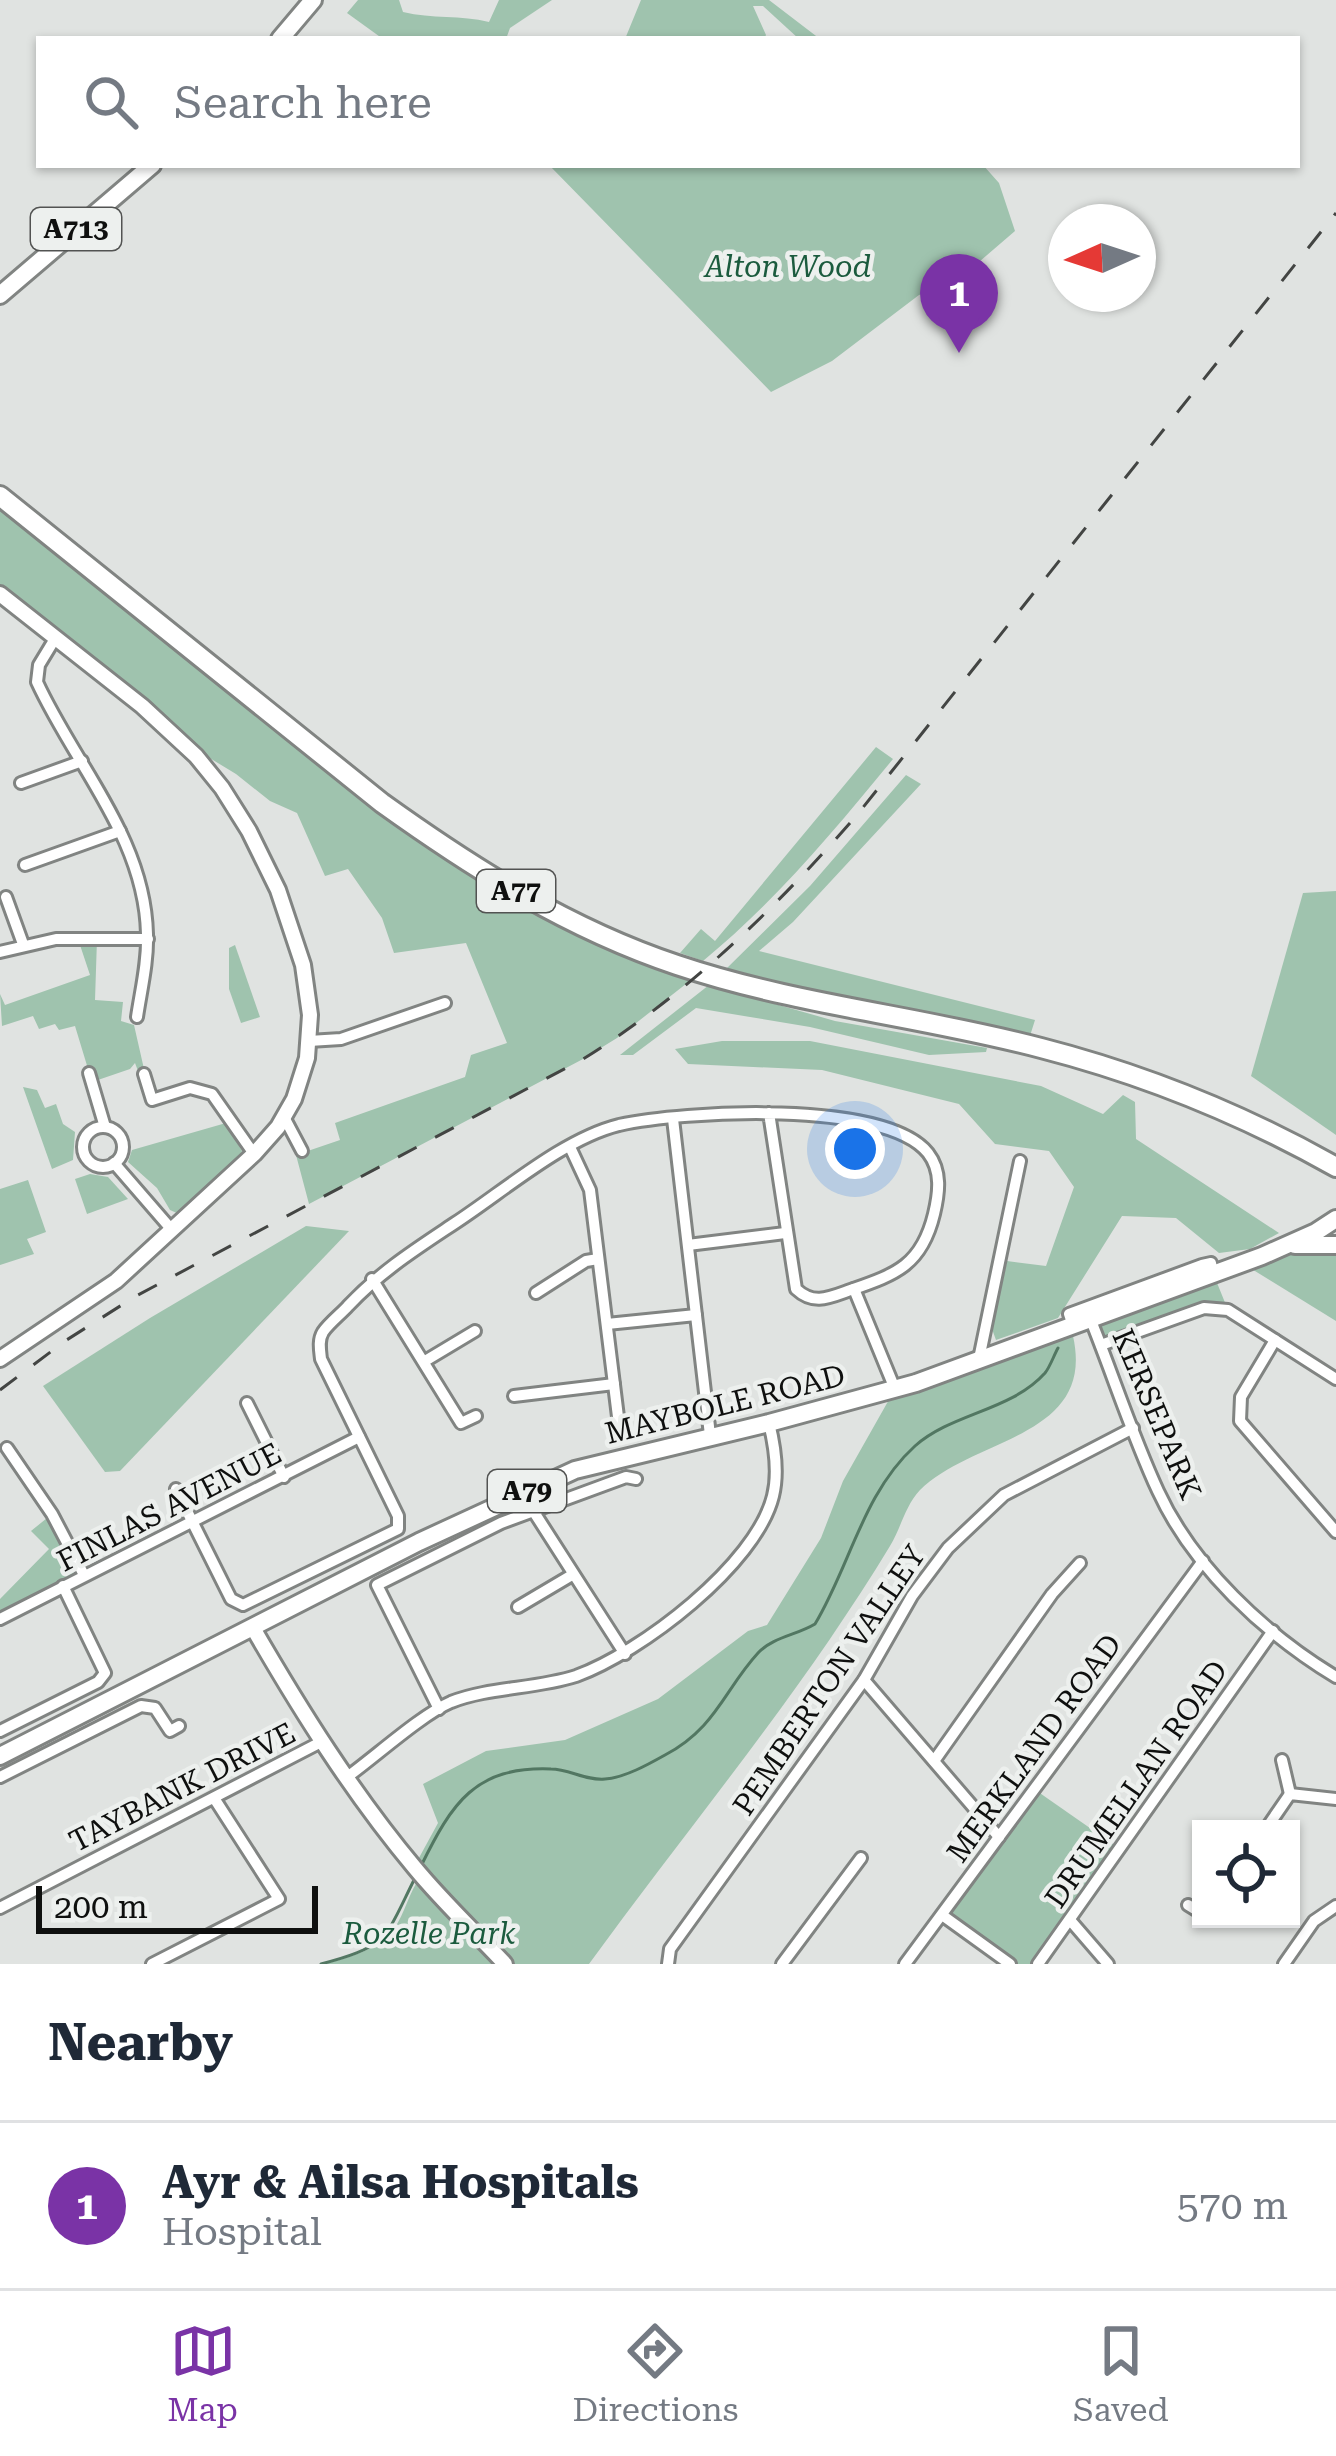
<!DOCTYPE html>
<html lang="en">
<head>
<meta charset="utf-8">
<style>
  :root { --surface:#fff; --page:#f2f2f3; --text:#1f2937; --muted:#747a83; --line:#e0e1e3; --accent:#7a33a6 }
  body { margin:0; font-family:"Roboto Serif",serif; background:var(--page); color:var(--text) }
  .controls { position:absolute; right:36px; bottom:36px; display:grid; overflow:hidden; border-radius:0px; box-shadow:0 3px 9px #0004 }
  .controls button { width:108px; height:108px; display:grid; place-items:center; padding:0; border:0; border-bottom:3px solid var(--line); background:var(--surface); color:var(--text); font:60px sans-serif }
  .compass { position:absolute; left:1048px; top:204px; width:108px; height:108px; border-radius:50%; background:var(--surface); box-shadow:0 3px 9px #0004; rotate:267deg }
  .scale { position:absolute; left:36px; bottom:30px; width:282px; box-sizing:border-box; padding-left:12px; border:6px solid #0f100f; border-top:0; font-size:33px; line-height:42px; white-space:nowrap; color:#0f100f; -webkit-text-stroke:9px #edf0ee; paint-order:stroke }
  .you { position:absolute; left:855px; top:1149px; width:42px; height:42px; margin:-30px; border:9px solid #fff; border-radius:50%; background:#1a73e8; box-shadow:0 0 0 18px #1a73e833 }
  .badge { display:grid; place-items:center; width:78px; height:78px; border-radius:50%; background:var(--accent); color:#fff; font-size:39px; font-weight:700 }
  .pin { position:absolute; translate:-50% -99px; filter:drop-shadow(0 3px 6px #0008) }
  .pin::after { content:''; position:absolute; top:63px; width:42px; height:36px; background:inherit; clip-path:polygon(0 0,100% 0,50% 100%) }
  .list { margin:0; padding:0; list-style:none }
  h2 { display:flex; justify-content:space-between; align-items:center; height:156px; margin:0; padding:0 48px; font-size:51px }
  h2 small { font-size:39px; font-weight:400; color:var(--muted) }
  .list li { display:grid; grid-template-columns:78px 1fr auto; gap:36px; align-items:center; box-sizing:border-box; height:168px; padding:0 48px; border-top:3px solid var(--line) }
  .list b { display:block; font-size:45px; white-space:nowrap }
  .list p { margin:0; font-size:39px; white-space:nowrap; color:var(--muted) }
  .list em { font-size:39px; font-style:normal; color:var(--muted) }
  .icon { flex:none; width:66px; height:66px; fill:none; stroke:currentColor; stroke-width:2; stroke-linecap:round; stroke-linejoin:round }
  .map { position:relative; flex:none; width:1336px; height:1964px; overflow:hidden }
  .search { position:absolute; background:var(--surface); box-shadow:0 3px 9px #0004; left:36px; right:36px; top:36px; height:132px; display:flex; align-items:center; gap:30px; box-sizing:border-box; padding:0 42px; border-radius:0px; color:var(--muted); font-size:45px }
  .sheet { height:324px; background:var(--surface) }
  nav { display:flex; justify-content:space-around; align-items:center; box-sizing:border-box; height:168px; border-top:3px solid var(--line); background:var(--surface); font-size:33px; color:var(--muted) }
  nav a { display:grid; justify-items:center; gap:6px }
  nav .on { color:var(--accent) }
  .map>svg:first-child { display:block }
  .green { fill:#9fc3ae }
  .lines { fill:none; stroke-linecap:round; stroke-linejoin:round }
  .stream { stroke:#527762; stroke-width:3 }
  .minor-casing { stroke:#818482; stroke-width:16 }
  .tertiary-casing { stroke:#818482; stroke-width:20 }
  .primary-casing { stroke:#818482; stroke-width:22 }
  .trunk-casing { stroke:#818482; stroke-width:24 }
  .minor { stroke:#fff; stroke-width:10 }
  .tertiary { stroke:#fff; stroke-width:14 }
  .primary { stroke:#fff; stroke-width:16 }
  .trunk { stroke:#fff; stroke-width:18 }
  .rail { stroke:#434543; stroke-width:3; stroke-dasharray:21 21; stroke-linecap:butt }
  .labels { text-anchor:middle; dominant-baseline:central; stroke-width:9; stroke-linejoin:round; paint-order:stroke }
  .shield { fill:#edf0ee; stroke:#525352; stroke-width:3 }
  .shield-label { font-size:27px; font-weight:bold; fill:#0f100f }
  .park-label { font-size:30px; font-style:italic; fill:#1b5b3e; stroke:#edf0ee }
  .street-label { font-size:30px; fill:#0f100f; stroke:#edf0ee }
</style>
</head>
<body>
<div class="map">
<svg width="1336" height="1964" viewBox="0 0 1336 1964">
  <rect width="100%" height="100%" fill="#e0e3e1"/>
  <!-- green -->
  <g class="green">
    <path d="M358 0H399L403 12C432 19 461 15 489 22L499 0H552L510 28 506 39H383L347 13Z"/>
    <polygon points="641,0 769,0 820,39 799,39 763,6 753,6 766,35 764,39 625,39"/>
    <polygon points="549,165 983,165 999,183 1015,231 951,286 919,295 832,361 771,392"/>
    <polygon points="0,496 447,850 674,964 691,980 617,1038 583,1059 309,1204 296,1155 340,1140 335,1123 465,1077 471,1055 507,1043 466,943 394,953 382,918 348,869 325,876 297,813 270,801 236,774 180,740 0,594"/>
    <path d="M876 747 893 759C834 831 775 902 703 961L680 953 701 929 715 941Z"/>
    <polygon points="906,775 921,784 793,922 759,951 1035,1020 1029,1039 725,970 810,886"/>
    <polygon points="1336,891 1336,1135 1251,1076 1303,893"/>
    <polygon points="78,939 97,939 95,1000 123,1002 121,1021 134,1025 144,1069 138,1071 135,1063 130,1069 92,1082 75,1026 59,1030 55,1024 39,1029 33,1016 2,1026 0,994 5,1005 90,975"/>
    <polygon points="235,945 260,1017 241,1023 229,989 229,948"/>
    <polygon points="709,985 835,1021 987,1048 986,1052 929,1055 810,1027 696,1008 633,1055 620,1055"/>
    <polygon points="722,1041 810,1041 1041,1086 1103,1114 1123,1095 1135,1102 1136,1139 1279,1233 1250,1249 1219,1253 1176,1218 1122,1216 1058,1318 996,1340 992,1329 1007,1261 1046,1266 1074,1187 1049,1151 995,1144 959,1104 822,1070 688,1064 675,1049"/>
    <polygon points="23,1087 37,1090 45,1108 56,1104 63,1124 75,1132 73,1160 52,1169"/>
    <polygon points="226,1123 242,1151 239,1163 179,1214 170,1210 157,1188 128,1162 132,1150"/>
    <polygon points="90,1174 108,1177 128,1199 87,1214 75,1179"/>
    <polygon points="28,1180 46,1232 27,1239 34,1254 0,1265 0,1189"/>
    <polygon points="306,1226 349,1231 120,1471 105,1472 43,1386 150,1318"/>
    <polygon points="1288,1245 1336,1254 1336,1321 1242,1263"/>
    <path d="M1213 1273 1228 1310 1204 1308 1101 1345 1089 1318 1073 1336C1096 1438 974 1437 920 1490 905 1506 901 1528 890 1546 871 1578 850 1609 830 1639 754 1750 668 1855 589 1964H325C348 1958 380 1949 394 1929 405 1913 409 1892 421 1876L414 1867 438 1823 423 1784 486 1751 565 1740 658 1699 748 1631 767 1625 821 1538 843 1481 895 1389Z"/>
    <polygon points="52,1514 84,1575 0,1619 0,1599 49,1549 31,1531"/>
    <polygon points="1034,1789 1120,1849 1038,1964 1010,1964 942,1915"/>
  </g>
  <g class="lines">
    <!-- stream -->
    <g class="stream">
      <path d="M421 1866C452 1803 475 1766 551 1769 569 1769 586 1781 605 1779 624 1778 649 1764 665 1755 716 1728 724 1690 758 1653 773 1637 797 1635 815 1624 850 1566 863 1493 915 1446 952 1413 1011 1411 1045 1373 1050 1367 1054 1355 1058 1348"/>
      <path d="M321 1964C389 1946 385 1938 414 1880"/>
    </g>
    <defs>
      <g id="minor">
        <path d="M56 637 39 665 37 682C75 765 145 838 147 934 148 962 141 990 137 1017"/>
        <polyline points="21,783 82,761"/>
        <polyline points="25,865 120,831"/>
        <polyline points="6,897 23,944"/>
        <polyline points="0,952 56,939 148,939"/>
        <polyline points="309,1041 341,1039 445,1003"/>
        <polyline points="89,1073 105,1127"/>
        <polyline points="144,1074 152,1100 190,1088 212,1094 254,1154"/>
        <polyline points="284,1117 302,1151"/>
        <polyline points="673,1119 710,1435"/>
        <circle cx="103" cy="1147" r="20"/>
        <polyline points="570,1147 590,1190 619,1425"/>
        <polyline points="114,1163 172,1230"/>
        <polyline points="688,1245 785,1233"/>
        <polyline points="372,1279 461,1423 476,1416"/>
        <polyline points="854,1289 895,1389"/>
        <polyline points="536,1293 586,1261 598,1259"/>
        <path d="M1090 1318C1113 1375 1132 1435 1158 1491 1193 1567 1265 1634 1336 1677"/>
        <polyline points="1072,1323 1069,1314 1202,1265 1211,1263 1213,1273"/>
        <polyline points="607,1324 696,1315"/>
        <polyline points="1275,1340 1241,1397 1240,1421 1336,1532"/>
        <polyline points="1101,1345 1204,1308 1228,1310 1336,1379"/>
        <polyline points="979,1359 1020,1161"/>
        <polyline points="425,1361 475,1331"/>
        <polyline points="514,1396 614,1384"/>
        <polyline points="247,1403 284,1477"/>
        <polyline points="7,1448 52,1514 84,1575"/>
        <path d="M176 1489 231 1599 243 1605 398 1529V1516L321 1359C320 1350 318 1340 323 1332 329 1323 341 1314 348 1306 381 1271 416 1249 455 1223 504 1191 563 1139 619 1125 682 1111 885 1099 928 1153 942 1171 939 1193 934 1214 921 1268 893 1275 845 1292 826 1299 812 1304 796 1289L769 1113"/>
        <polyline points="532,1509 625,1654"/>
        <polyline points="518,1607 572,1575"/>
        <polyline points="0,1619 359,1437"/>
        <polyline points="864,1680 999,1837"/>
        <polyline points="439,1709 377,1585 501,1523 626,1477 636,1479"/>
        <polyline points="0,1731 98,1682 105,1673 63,1586"/>
        <polyline points="1282,1760 1290,1794"/>
        <polyline points="934,1761 1052,1594 1080,1563"/>
        <polyline points="0,1777 141,1706 155,1708 170,1731 179,1726"/>
        <path d="M347 1777C375 1757 421 1715 451 1702 489 1687 536 1689 576 1676 640 1653 756 1565 773 1496 779 1472 775 1447 769 1423"/>
        <polyline points="1266,1829 1290,1794 1336,1799"/>
        <polyline points="1188,1905 1201,1913"/>
        <polyline points="0,1908 323,1741"/>
        <polyline points="942,1915 1010,1964"/>
        <polyline points="1209,1919 1211,1920"/>
        <polyline points="1070,1920 1108,1964"/>
        <polyline points="152,1964 279,1899 214,1798"/>
        <polyline points="668,1964 670,1949 864,1680 912,1596 948,1548 1004,1495 1133,1428"/>
        <polyline points="782,1964 861,1858"/>
        <polyline points="905,1964 1203,1561"/>
        <polyline points="1038,1964 1273,1631"/>
        <polyline points="1284,1964 1314,1921 1336,1906"/>
      </g>
      <g id="tertiary">
        <polyline points="0,594 142,706 196,756 222,788 249,831 278,890 303,965 310,1015 307,1058 294,1099 278,1127 254,1154 116,1281 0,1359"/>
        <path d="M253 1628C301 1711 353 1794 415 1868 443 1902 475 1932 505 1964"/>
      </g>
      <g id="primary">
        <polyline points="280,39 313,0"/>
        <polyline points="0,295 152,165"/>
        <polyline points="1295,1245 1336,1245"/>
        <polyline points="0,1756 419,1542 575,1470 769,1423 916,1383 1262,1256 1316,1232 1336,1219"/>
      </g>
      <path id="trunk" d="M0 496 382 803C474 869 569 929 677 965 796 1005 920 1016 1041 1048 1146 1075 1242 1114 1336 1167"/>
    </defs>
    <!-- minor casing -->
    <use href="#minor" class="minor-casing"/>
    <!-- tertiary casing -->
    <use href="#tertiary" class="tertiary-casing"/>
    <!-- primary casing -->
    <use href="#primary" class="primary-casing"/>
    <!-- trunk casing -->
    <use href="#trunk" class="trunk-casing"/>
    <!-- minor -->
    <use href="#minor" class="minor"/>
    <!-- tertiary -->
    <use href="#tertiary" class="tertiary"/>
    <!-- primary -->
    <use href="#primary" class="primary"/>
    <!-- trunk -->
    <use href="#trunk" class="trunk"/>
    <!-- rail -->
    <path class="rail" d="M0 1390 65 1341 136 1296 583 1059C688 994 777 907 857 815L1336 213"/>
  </g>
  <g class="labels">
    <!-- shield labels -->
    <g class="shield">
      <rect x="31" y="208" width="90" height="42" rx="9"/>
      <rect x="477" y="870" width="78" height="42" rx="9"/>
      <rect x="488" y="1470" width="78" height="42" rx="9"/>
    </g>
    <g class="shield-label">
      <text x="76" y="229">A713</text>
      <text x="516" y="891">A77</text>
      <text x="527" y="1491">A79</text>
    </g>
    <!-- park labels -->
    <g class="park-label">
      <text x="788" y="266">Alton Wood</text>
      <text x="429" y="1933">Rozelle Park</text>
    </g>
    <!-- street labels -->
    <g class="street-label">
      <text transform="translate(725 1404) rotate(-14)">MAYBOLE ROAD</text>
      <text transform="translate(1157 1414) rotate(67)">KERSEPARK</text>
      <text transform="translate(169 1507) rotate(-27)">FINLAS AVENUE</text>
      <text transform="translate(829 1680) rotate(-56)">PEMBERTON VALLEY</text>
      <text transform="translate(1034 1748) rotate(-54)">MERKLAND ROAD</text>
      <text transform="translate(1136 1784) rotate(-55)">DRUMELLAN ROAD</text>
      <text transform="translate(182 1787) rotate(-27)">TAYBANK DRIVE</text>
    </g>
  </g>
</svg>
<div class="controls">
<button><svg class="icon" aria-label="locate" viewBox="0 0 24 24"><circle cx="12" cy="12" r="6"/><path d="M12 2v4M12 18v4M2 12h4M18 12h4"/></svg></button>
</div>
<svg class="compass" viewBox="-18 -18 36 36"><path d="M0-13l5 13h-10z" fill="#e53935"/><path d="M0 13l5-13h-10z" fill="#747a83"/></svg>
<div class="scale">200 m</div>
<div class="you"></div>
<div class="pin badge" style="left:959px;top:353px">1</div>
<div class="search"><svg class="icon" aria-label="search" viewBox="0 0 24 24"><circle cx="10" cy="10" r="6"/><path d="M15 15l6 6"/></svg>Search here</div>
</div>
<section class="sheet">
<h2>Nearby<small></small></h2>
<ul class="list">
<li><span class="badge">1</span><div><b>Ayr &amp; Ailsa Hospitals</b><p>Hospital</p></div><em>570 m</em></li>
</ul>
</section>
<nav>
<a class="on"><svg class="icon" aria-label="map" viewBox="0 0 24 24"><path d="M3 6l6-2 6 2 6-2v14l-6 2-6-2-6 2zM9 4v14M15 6v14"/></svg>Map</a>
<a><svg class="icon" aria-label="directions" viewBox="0 0 24 24"><path d="M12 3l9 9-9 9-9-9zM9 14v-3h6M13 9l2 2-2 2"/></svg>Directions</a>
<a><svg class="icon" aria-label="saved" viewBox="0 0 24 24"><path d="M7 4h10v16l-5-4-5 4z"/></svg>Saved</a>
</nav>
</body>
</html>
